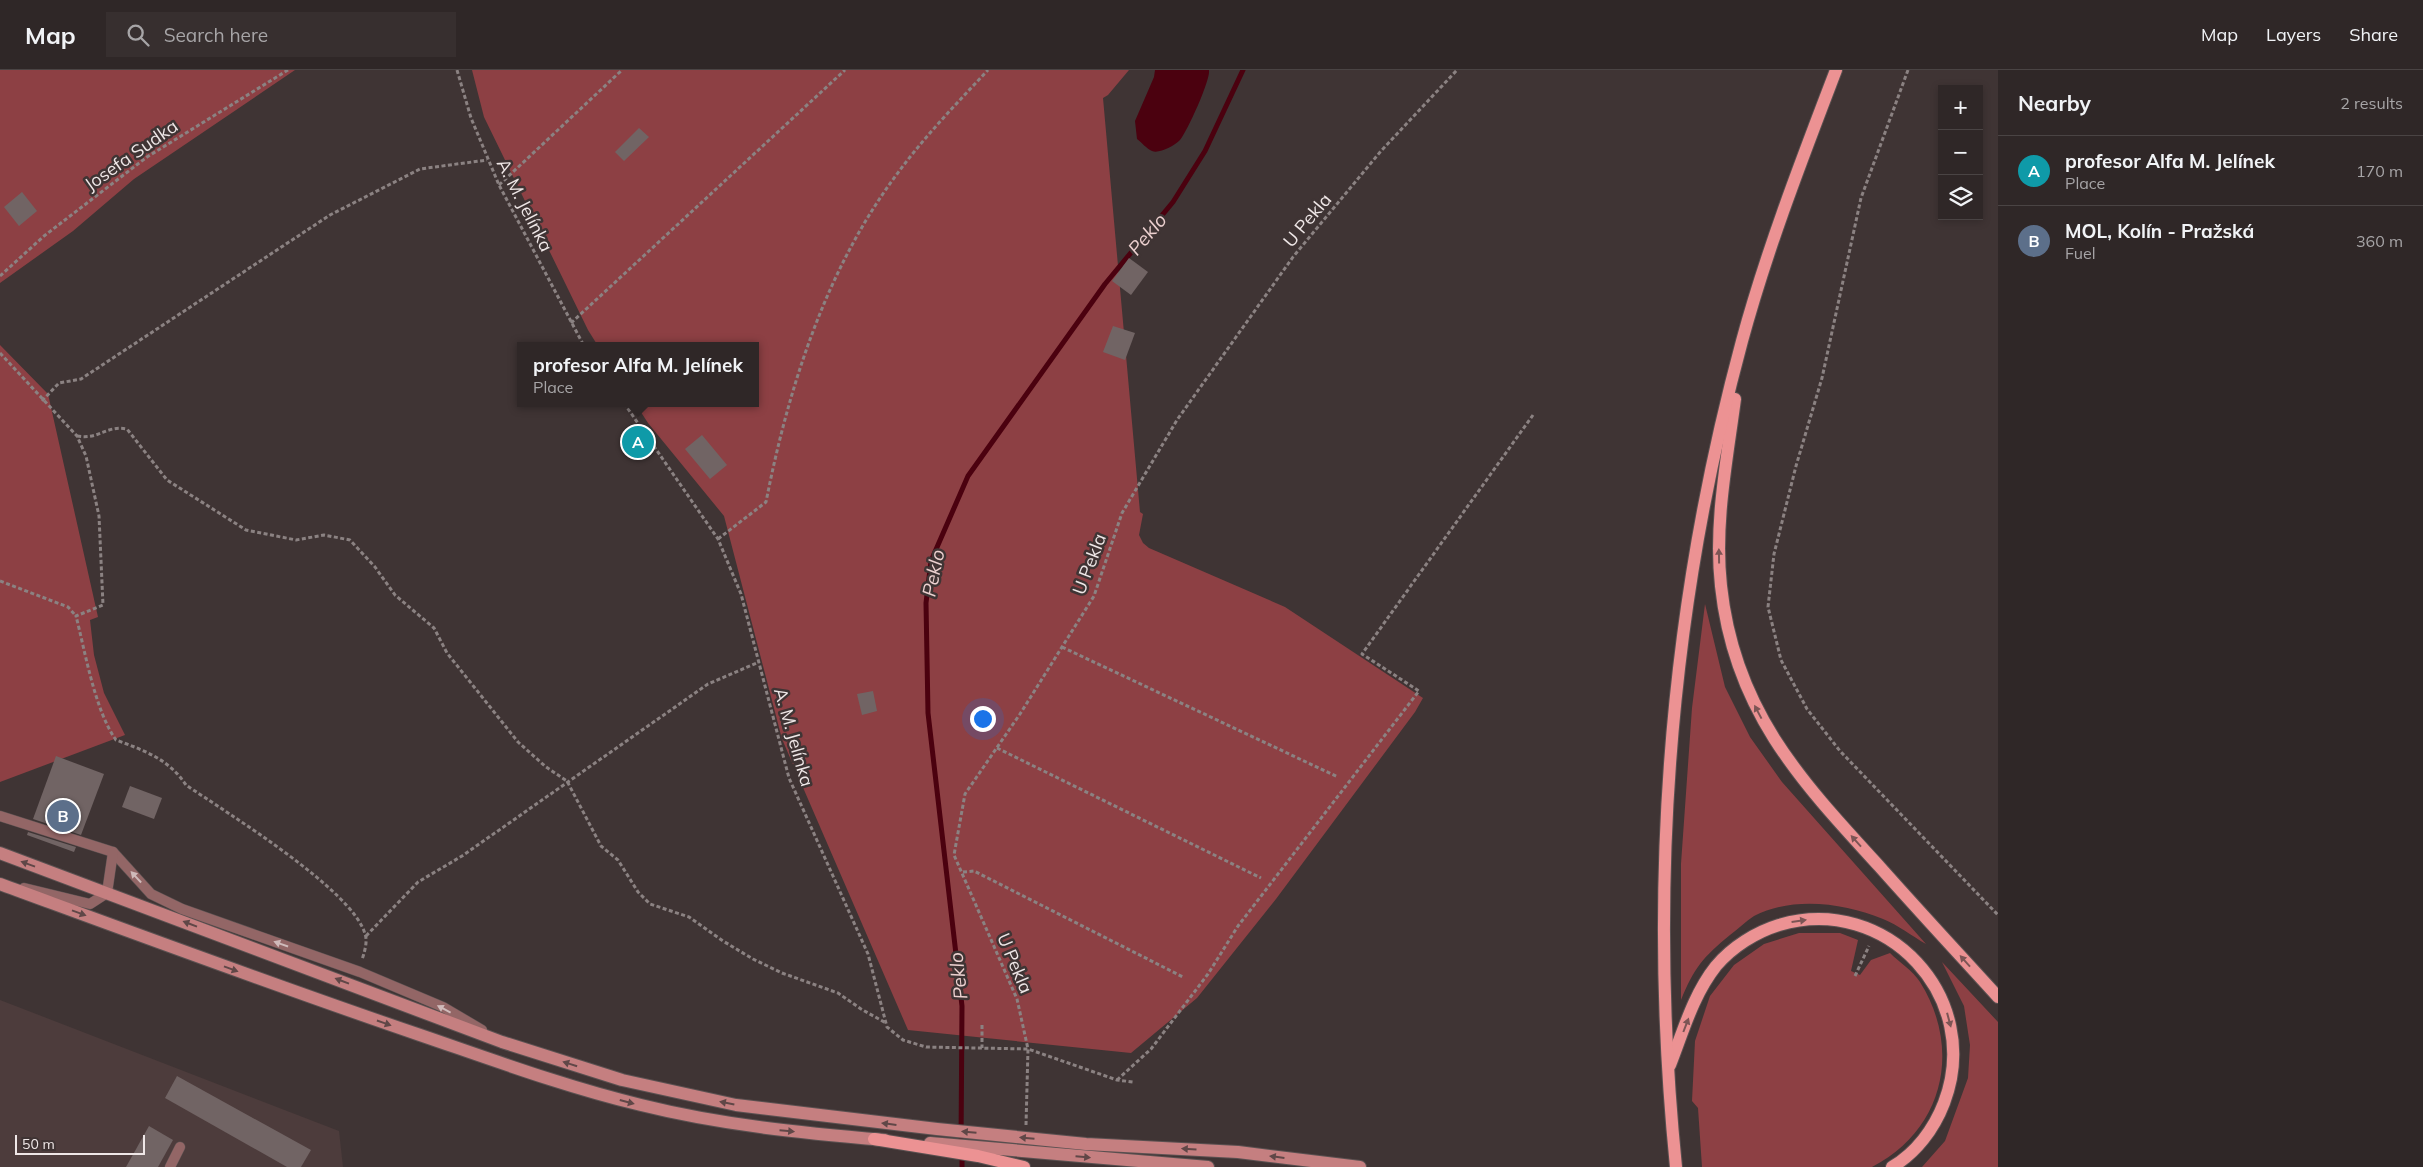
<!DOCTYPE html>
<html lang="en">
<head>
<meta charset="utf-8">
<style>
  :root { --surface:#2f2727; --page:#372f2f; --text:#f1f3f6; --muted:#a7a5a7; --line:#4a4444; --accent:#1a73e8 }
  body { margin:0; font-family:Mulish,sans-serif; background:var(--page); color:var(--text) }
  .controls { position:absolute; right:15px; top:15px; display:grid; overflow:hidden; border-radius:0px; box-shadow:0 2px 8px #0003 }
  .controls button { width:45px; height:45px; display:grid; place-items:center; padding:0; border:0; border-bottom:1px solid var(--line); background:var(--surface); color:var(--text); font:25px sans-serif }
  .scale { position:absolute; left:15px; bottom:12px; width:130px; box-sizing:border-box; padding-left:5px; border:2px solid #efe7e7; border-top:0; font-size:14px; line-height:18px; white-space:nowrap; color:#efe7e7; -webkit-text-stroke:4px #3f3434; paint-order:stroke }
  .you { position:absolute; left:982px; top:648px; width:18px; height:18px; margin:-12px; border:4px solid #fff; border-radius:50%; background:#1a73e8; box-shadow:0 0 0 8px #1a73e833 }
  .badge { display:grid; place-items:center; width:32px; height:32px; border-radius:50%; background:var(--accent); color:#fff; font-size:16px; font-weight:700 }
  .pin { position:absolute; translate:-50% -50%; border:2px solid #fff; box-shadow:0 1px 5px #0006 }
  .popup { position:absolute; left:517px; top:272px; width:242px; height:65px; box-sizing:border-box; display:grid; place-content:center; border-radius:0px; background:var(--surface); filter:drop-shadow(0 1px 4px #0005); font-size:16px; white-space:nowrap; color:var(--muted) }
  .popup b { font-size:19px; color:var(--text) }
  .popup::after { content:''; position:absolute; left:50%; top:100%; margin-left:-10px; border:10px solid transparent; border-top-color:var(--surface) }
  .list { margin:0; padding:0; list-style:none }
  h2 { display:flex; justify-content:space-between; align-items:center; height:65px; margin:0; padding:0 20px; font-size:21px }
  h2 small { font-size:16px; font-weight:400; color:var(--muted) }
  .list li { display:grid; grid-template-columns:32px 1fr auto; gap:15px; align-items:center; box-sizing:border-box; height:70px; padding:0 20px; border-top:1px solid var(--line) }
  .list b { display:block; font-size:19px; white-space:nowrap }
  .list p { margin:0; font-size:16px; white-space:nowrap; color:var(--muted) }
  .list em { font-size:16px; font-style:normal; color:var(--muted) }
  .icon { flex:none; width:28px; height:28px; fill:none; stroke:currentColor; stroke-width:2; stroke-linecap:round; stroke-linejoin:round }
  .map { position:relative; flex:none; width:1998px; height:1097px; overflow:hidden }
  header { display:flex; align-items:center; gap:30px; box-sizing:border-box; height:70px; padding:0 25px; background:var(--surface); border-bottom:1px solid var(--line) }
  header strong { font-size:24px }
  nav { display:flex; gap:28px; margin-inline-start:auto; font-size:18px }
  .search { width:350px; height:45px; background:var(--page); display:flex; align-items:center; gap:12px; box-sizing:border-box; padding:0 18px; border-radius:0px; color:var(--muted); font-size:19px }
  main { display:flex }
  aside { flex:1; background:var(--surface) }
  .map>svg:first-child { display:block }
  .built { fill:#4d3c3c }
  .green { fill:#8d4044 }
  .water { fill:#4b010f }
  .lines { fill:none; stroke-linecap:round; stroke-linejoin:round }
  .stream { stroke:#4b010f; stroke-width:5 }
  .building { fill:#716464 }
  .lane-casing { stroke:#5b5151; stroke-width:11 }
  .secondary-casing { stroke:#5b5151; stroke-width:14 }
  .primary-casing { stroke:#5b5151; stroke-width:14 }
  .path { stroke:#8b8282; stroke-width:3; stroke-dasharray:4 2.5; stroke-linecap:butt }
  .lane { stroke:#936666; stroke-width:10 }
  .secondary { stroke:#c57f80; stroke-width:12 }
  .primary { stroke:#ec9293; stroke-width:12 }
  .oneway { fill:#7c5555 }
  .oneway2 { fill:#604747 }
  .oneway3 { fill:#cfbaba }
  .labels { text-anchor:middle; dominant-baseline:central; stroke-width:5; stroke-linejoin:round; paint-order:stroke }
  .street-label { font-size:18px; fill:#efe7e7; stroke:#3f3434 }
  .water-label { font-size:19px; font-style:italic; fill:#edd1d0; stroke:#3f3434 }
</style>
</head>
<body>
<header>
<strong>Map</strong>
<div class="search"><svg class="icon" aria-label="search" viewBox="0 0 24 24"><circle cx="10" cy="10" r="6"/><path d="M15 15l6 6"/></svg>Search here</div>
<nav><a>Map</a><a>Layers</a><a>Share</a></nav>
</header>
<main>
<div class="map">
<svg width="1998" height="1097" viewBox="0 0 1998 1097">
  <rect width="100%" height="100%" fill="#3f3434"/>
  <!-- built -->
  <polygon class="built" points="0,930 339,1061 343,1097 0,1097"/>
  <!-- green -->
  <g class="green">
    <polygon points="0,0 295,0 134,109 73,161 0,213"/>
    <polygon points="472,0 1129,0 1108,25 1103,28 1140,442 1143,444 1139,465 1143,473 1149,478 1285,537 1423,628 1415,642 1276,829 1197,928 1131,983 908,960 782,669 724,446 648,353 635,333 756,333 756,276 598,276 588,260 484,47"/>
    <polygon points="0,275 48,324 98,547 90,550 94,585 104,623 125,665 0,712"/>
    <path d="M1705 534 1725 617 1750 667 1782 712 1926 874C1912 866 1898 855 1883 849 1844 833 1793 826 1754 846 1746 851 1738 859 1730 865 1703 887 1694 898 1681 930V794L1692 638Z"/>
    <path d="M1799 863H1840L1858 870 1851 901 1860 905 1871 890 1890 883C1899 892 1913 901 1920 912 1962 979 1944 1060 1872 1097H1702L1698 1038 1692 1031 1695 971 1710 926 1734 895 1764 874Z"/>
    <polygon points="1942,892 1998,952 1998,1097 1922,1097 1945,1071 1968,1008 1970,975 1964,936"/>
  </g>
  <!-- water -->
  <path class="water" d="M1155 0H1209C1211 9 1187 62 1180 70 1174 76 1159 84 1152 81 1147 79 1141 72 1137 69L1135 51 1154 7Z"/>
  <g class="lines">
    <!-- stream -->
    <g class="stream">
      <polyline points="961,1076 962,936 928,643 926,533 931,491 968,406 1105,214 1173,132 1205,81 1243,0"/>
      <polyline points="962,1084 962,1097"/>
    </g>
  </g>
  <!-- building -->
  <g class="building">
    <polygon points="639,58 649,67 624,91 615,82"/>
    <polygon points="22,122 37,141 19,156 4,137"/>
    <polygon points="1129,188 1148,202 1131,225 1112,211"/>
    <polygon points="1113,256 1135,263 1125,290 1103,282"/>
    <polygon points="702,365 727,395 710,409 685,379"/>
    <polygon points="873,621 877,641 862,645 857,624"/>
    <polygon points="56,686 104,704 81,765 33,749"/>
    <polygon points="130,716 162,728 154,749 122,737"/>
    <polygon points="28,762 76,777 74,782 27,765"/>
    <polygon points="177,1006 311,1080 301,1097 287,1097 165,1028"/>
    <polygon points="149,1056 173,1070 158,1097 126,1097"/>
  </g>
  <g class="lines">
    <defs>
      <g id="lane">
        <polyline points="0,746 113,782 151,824 182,839 360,902 443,937 482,960"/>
        <polyline points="24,818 90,834 107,823 113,782"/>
        <polyline points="170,1097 180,1077"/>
      </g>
      <g id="secondary">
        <polyline points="0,783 502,972 622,1010 736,1035 937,1059 1086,1074 1238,1082 1360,1097"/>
        <path d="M0 814C139 865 279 917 420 965 493 990 566 1017 641 1035 721 1055 803 1063 885 1070"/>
        <polyline points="930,1073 1208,1097"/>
      </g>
      <g id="primary">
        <path d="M1735 329C1727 390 1714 454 1721 516 1734 639 1799 709 1879 796 1918 840 1958 883 1998 927"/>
        <path d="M1670 995C1683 962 1693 925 1716 896 1732 877 1756 862 1779 855 1887 823 1984 928 1944 1033 1934 1059 1916 1083 1892 1097"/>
        <polyline points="874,1069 978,1086 1024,1097"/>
        <path d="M1676 1097C1648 819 1669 541 1742 271 1767 179 1802 89 1836 0"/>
      </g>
    </defs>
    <!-- lane casing -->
    <use href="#lane" class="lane-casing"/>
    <!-- secondary casing -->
    <use href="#secondary" class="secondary-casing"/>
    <!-- primary casing -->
    <use href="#primary" class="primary-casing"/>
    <!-- path -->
    <g class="path">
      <polyline points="457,0 471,48 499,115 584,276"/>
      <polyline points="1908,0 1861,128 1822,308 1796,396 1774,484 1768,537 1781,590 1807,639 1840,681 1998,845"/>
      <polyline points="499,115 622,0"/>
      <polyline points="0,206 44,166 147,87 288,0"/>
      <polyline points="571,253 845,0"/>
      <path d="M0 283 77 366 86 386 99 446 103 535 76 546C85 581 95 641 116 670 143 680 169 689 186 715 227 743 353 820 365 864 368 872 364 883 362 890"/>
      <polyline points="42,331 59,313 81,309 330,145 420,99 487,90"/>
      <polyline points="624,333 718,469 741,524 789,708 868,884 887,957 903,970 926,977 1028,979 1117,1010 1133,1012"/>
      <path d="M77 366C100 370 105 355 127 359L167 410 246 460 296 470 324 465 350 470 375 497 395 525 434 558 447 583 518 672 546 697 567 711 601 776 618 790 638 822 650 834 689 847 723 871 753 889 782 903 838 923 861 939 886 953"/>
      <path d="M718 469 766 432C789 315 827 196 900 100 926 65 958 32 988 0"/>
      <polyline points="0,511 68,537 76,546"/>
      <polyline points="1062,577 1338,707"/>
      <polyline points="997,678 1261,808"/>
      <polyline points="963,802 974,801 1183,907"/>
      <polyline points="366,866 418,812 462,786 708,614 759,592"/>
      <polyline points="1855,906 1869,876"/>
      <polyline points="982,955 982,978"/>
      <polyline points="1117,1010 1151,979 1208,904 1238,856 1419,621 1362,584 1533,345"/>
      <polyline points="1026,1055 1028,979 1017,929 954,785 965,724 1020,644 1094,526 1122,443 1177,350 1293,187 1381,81 1457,0"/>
    </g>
    <!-- lane -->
    <use href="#lane" class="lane"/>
    <!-- secondary -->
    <use href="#secondary" class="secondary"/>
    <!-- primary -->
    <use href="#primary" class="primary"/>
  </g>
  <!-- one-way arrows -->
  <defs><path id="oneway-solid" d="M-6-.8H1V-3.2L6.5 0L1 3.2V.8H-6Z" transform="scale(1.25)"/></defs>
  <g class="oneway">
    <use href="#oneway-solid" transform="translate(1719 486) rotate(-91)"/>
    <use href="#oneway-solid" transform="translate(1758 642) rotate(-118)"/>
    <use href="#oneway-solid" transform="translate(1856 771) rotate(-132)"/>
    <use href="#oneway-solid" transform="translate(1799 851) rotate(-8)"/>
    <use href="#oneway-solid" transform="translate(1965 891) rotate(-132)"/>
    <use href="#oneway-solid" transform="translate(1949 950) rotate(75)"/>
    <use href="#oneway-solid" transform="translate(1686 955) rotate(-69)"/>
  </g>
  <g class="oneway2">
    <use href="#oneway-solid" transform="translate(28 794) rotate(-160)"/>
    <use href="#oneway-solid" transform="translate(79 843) rotate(20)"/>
    <use href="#oneway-solid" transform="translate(190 854) rotate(-159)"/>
    <use href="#oneway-solid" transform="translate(231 899) rotate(20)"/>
    <use href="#oneway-solid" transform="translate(342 911) rotate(-159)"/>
    <use href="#oneway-solid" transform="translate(384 953) rotate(19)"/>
    <use href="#oneway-solid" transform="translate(570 994) rotate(-162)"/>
    <use href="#oneway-solid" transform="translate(627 1032) rotate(15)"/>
    <use href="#oneway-solid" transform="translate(727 1033) rotate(-169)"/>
    <use href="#oneway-solid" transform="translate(889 1054) rotate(-173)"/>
    <use href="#oneway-solid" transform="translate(787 1061) rotate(5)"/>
    <use href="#oneway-solid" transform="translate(969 1062) rotate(-175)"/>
    <use href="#oneway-solid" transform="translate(1027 1068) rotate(-175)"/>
    <use href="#oneway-solid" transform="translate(1189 1079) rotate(-177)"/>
    <use href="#oneway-solid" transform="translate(1083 1087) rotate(5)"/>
    <use href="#oneway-solid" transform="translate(1277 1087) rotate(-173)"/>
  </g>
  <g class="oneway3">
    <use href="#oneway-solid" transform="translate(136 807) rotate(-133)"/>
    <use href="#oneway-solid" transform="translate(281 874) rotate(-161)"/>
    <use href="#oneway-solid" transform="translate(444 939) rotate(-152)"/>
  </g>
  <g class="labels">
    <!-- street labels -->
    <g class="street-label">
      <text transform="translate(131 85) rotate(-35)">Josefa Sudka</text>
      <text transform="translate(525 135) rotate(63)">A. M. Jelínka</text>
      <text transform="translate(1307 150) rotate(-50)">U Pekla</text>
      <text transform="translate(1089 494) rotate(-69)">U Pekla</text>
      <text transform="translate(794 667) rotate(74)">A. M. Jelínka</text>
      <text transform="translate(1015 893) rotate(67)">U Pekla</text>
    </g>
    <!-- water labels -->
    <g class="water-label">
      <text transform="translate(1147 164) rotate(-50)">Peklo</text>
      <text transform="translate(933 503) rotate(-78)">Peklo</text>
      <text transform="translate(958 906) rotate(-96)">Peklo</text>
    </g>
  </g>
</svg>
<div class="controls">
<button>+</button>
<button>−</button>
<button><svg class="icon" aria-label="layers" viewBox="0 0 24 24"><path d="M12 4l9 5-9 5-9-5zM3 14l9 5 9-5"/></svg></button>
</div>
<div class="scale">50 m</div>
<div class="you"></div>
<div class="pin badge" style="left:638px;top:372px;background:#0f9aa8">A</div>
<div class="popup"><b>profesor Alfa M. Jelínek</b>Place</div>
<div class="pin badge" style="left:63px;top:746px;background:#5c6f8a">B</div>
</div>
<aside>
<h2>Nearby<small>2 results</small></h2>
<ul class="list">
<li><span class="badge" style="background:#0f9aa8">A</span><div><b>profesor Alfa M. Jelínek</b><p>Place</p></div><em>170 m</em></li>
<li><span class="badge" style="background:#5c6f8a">B</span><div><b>MOL, Kolín - Pražská</b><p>Fuel</p></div><em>360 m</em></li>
</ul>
</aside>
</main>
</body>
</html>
